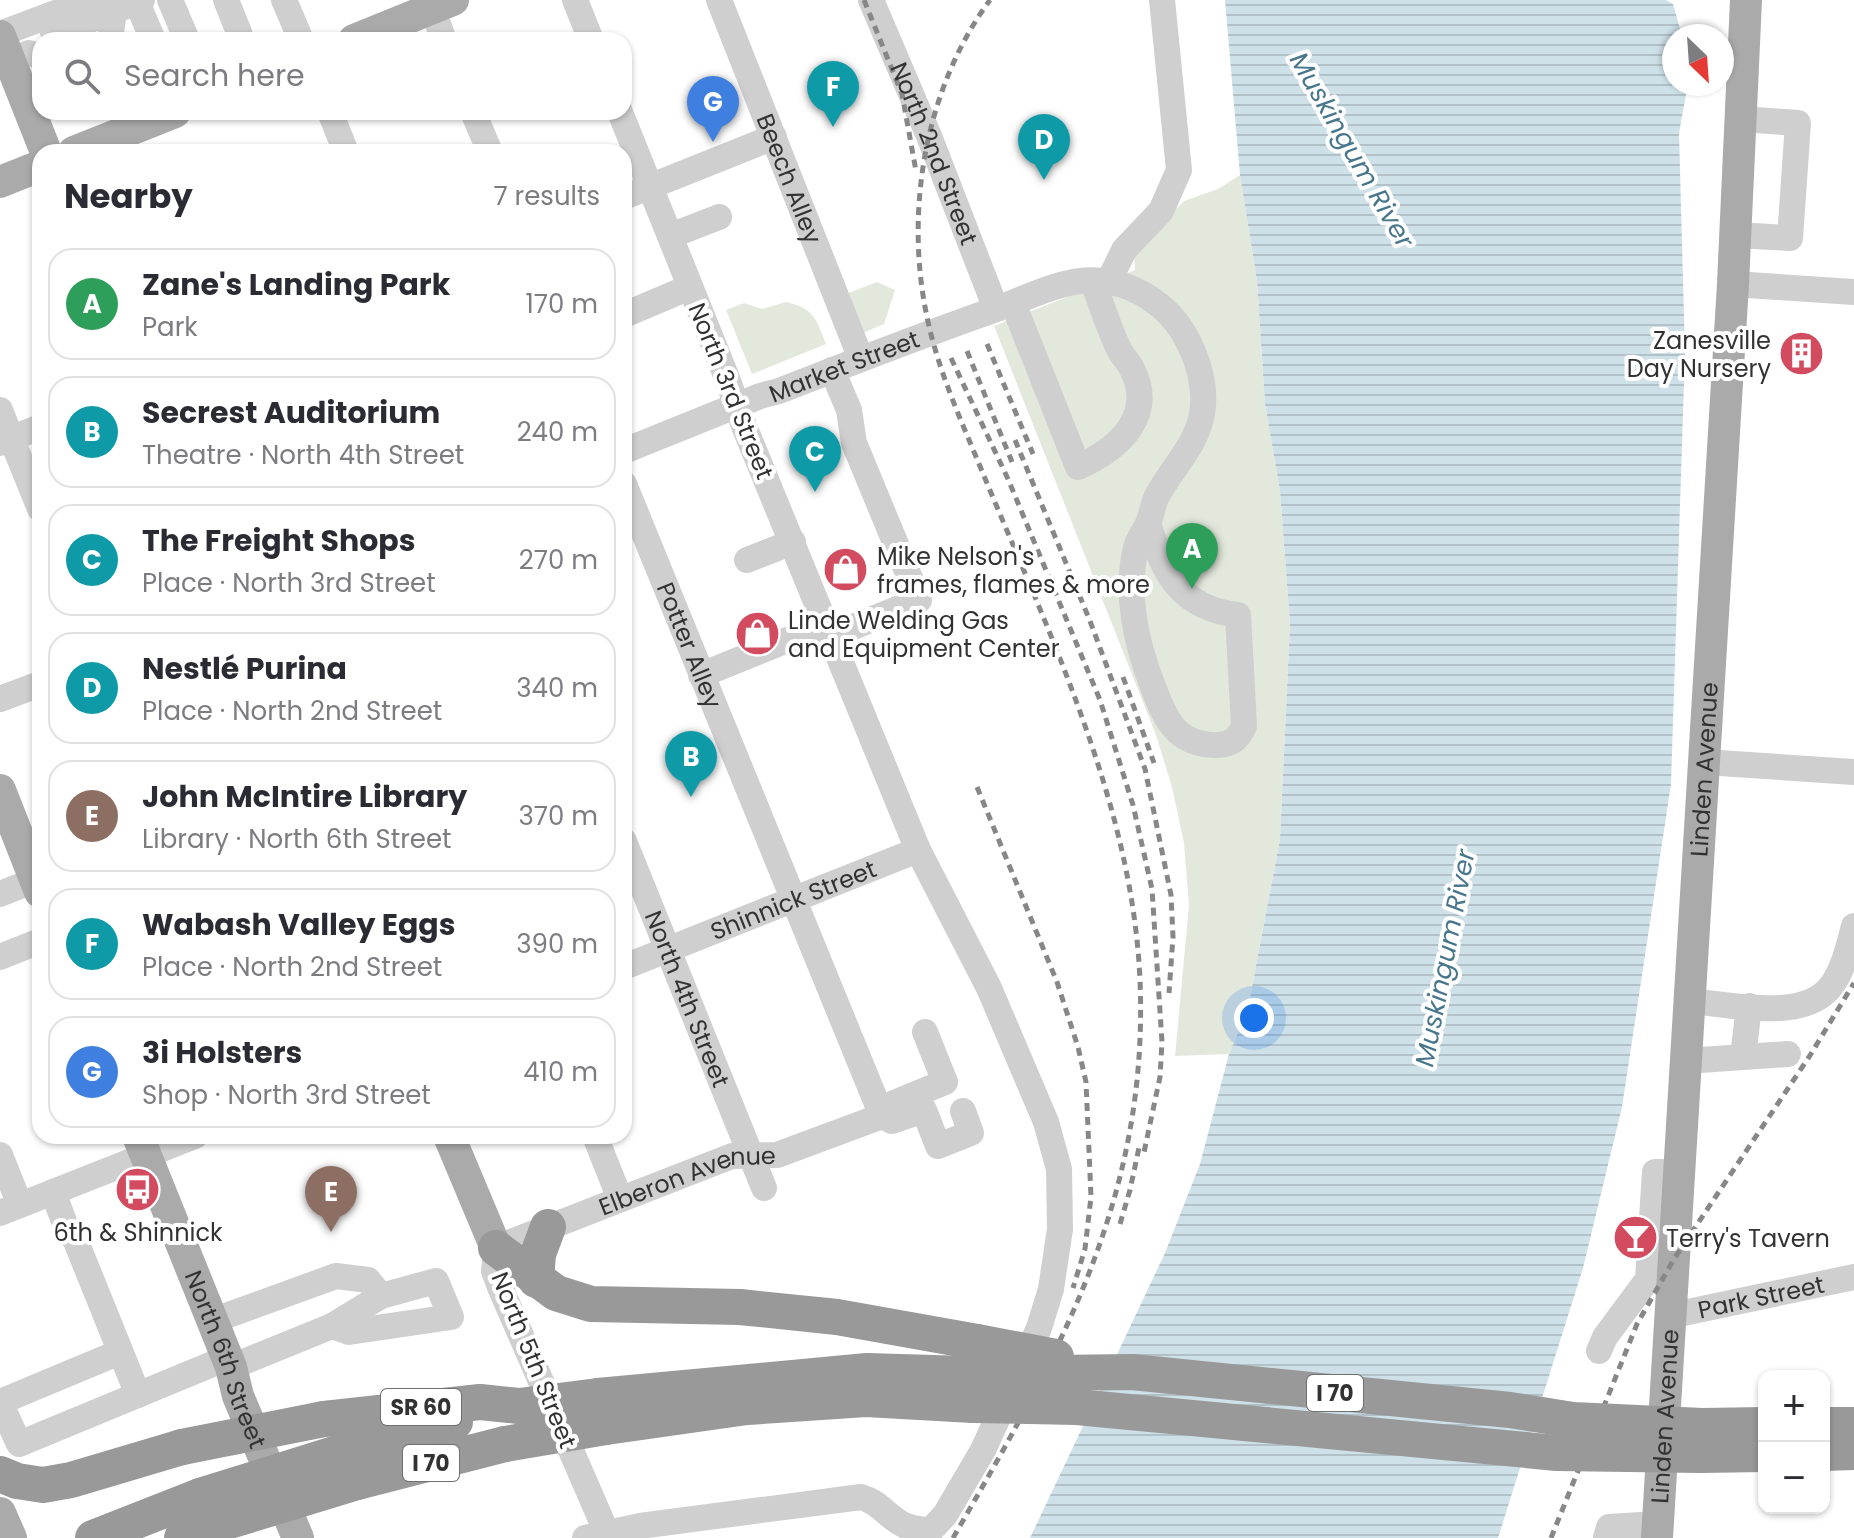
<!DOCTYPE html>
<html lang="en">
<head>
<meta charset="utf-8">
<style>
  :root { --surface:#fff; --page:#f7f7f7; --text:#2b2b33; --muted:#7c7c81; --line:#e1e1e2; --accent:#0b8043 }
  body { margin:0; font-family:Poppins,sans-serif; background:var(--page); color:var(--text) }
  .controls { position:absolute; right:24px; bottom:24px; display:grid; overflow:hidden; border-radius:16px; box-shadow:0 2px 6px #0004 }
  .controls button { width:72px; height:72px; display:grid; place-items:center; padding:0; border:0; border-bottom:2px solid var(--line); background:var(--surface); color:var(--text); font:40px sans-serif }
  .compass { position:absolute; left:1662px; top:24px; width:72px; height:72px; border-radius:50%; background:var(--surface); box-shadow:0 2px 6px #0004; rotate:155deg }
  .you { position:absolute; left:1254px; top:1018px; width:28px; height:28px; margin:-20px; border:6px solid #fff; border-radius:50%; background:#1a73e8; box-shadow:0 0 0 12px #1a73e833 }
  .badge { display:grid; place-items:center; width:52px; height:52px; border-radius:50%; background:var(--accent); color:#fff; font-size:26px; font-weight:700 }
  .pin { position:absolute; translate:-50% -66px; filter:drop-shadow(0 2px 4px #0008) }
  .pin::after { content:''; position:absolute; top:42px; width:28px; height:24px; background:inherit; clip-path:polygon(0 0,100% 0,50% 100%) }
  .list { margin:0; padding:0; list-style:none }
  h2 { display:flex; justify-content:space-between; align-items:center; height:104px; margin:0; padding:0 32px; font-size:34px }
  h2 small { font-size:26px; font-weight:400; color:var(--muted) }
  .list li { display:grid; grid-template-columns:52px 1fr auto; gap:24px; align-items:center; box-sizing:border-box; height:112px; margin:0 16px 16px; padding:0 16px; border:2px solid var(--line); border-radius:24px }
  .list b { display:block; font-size:30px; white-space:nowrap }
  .list p { margin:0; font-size:26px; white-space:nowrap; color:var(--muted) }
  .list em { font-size:26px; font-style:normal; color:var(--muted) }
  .icon { flex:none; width:44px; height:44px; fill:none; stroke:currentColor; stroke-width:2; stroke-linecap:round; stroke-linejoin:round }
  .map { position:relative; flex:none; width:1854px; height:1538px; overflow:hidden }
  .search { position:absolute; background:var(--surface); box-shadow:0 2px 6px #0004; left:32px; top:32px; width:600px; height:88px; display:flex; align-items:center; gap:20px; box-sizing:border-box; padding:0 28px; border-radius:24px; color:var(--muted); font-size:30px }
  .panel { position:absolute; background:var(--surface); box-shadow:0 2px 6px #0004; left:32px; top:144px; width:600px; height:1000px; border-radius:24px }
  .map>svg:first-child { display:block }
  .green { fill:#e3e8dc }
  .water { fill:url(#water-rules) }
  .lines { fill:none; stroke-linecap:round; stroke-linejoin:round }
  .minor-tunnel { stroke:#d6d6d6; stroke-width:26; stroke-dasharray:26 13; stroke-linecap:butt }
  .minor { stroke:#cfcfcf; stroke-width:26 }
  .major { stroke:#aaa; stroke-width:32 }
  .highway { stroke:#999; stroke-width:36 }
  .rail { stroke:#878787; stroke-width:5; stroke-dasharray:8 6; stroke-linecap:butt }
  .highway-bridge { stroke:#999; stroke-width:36 }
  .labels { text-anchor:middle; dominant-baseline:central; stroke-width:8; stroke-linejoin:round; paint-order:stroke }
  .shield { fill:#fff; stroke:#707070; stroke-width:2 }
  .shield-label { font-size:22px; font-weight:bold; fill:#323232 }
  .street-label { font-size:24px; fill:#323232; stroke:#fff }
  .poi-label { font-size:24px; fill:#323232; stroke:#fff; text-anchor:start }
  .water-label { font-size:26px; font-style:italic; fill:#48768c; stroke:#fff }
</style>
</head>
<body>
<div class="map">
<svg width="1854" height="1538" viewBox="0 0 1854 1538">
  <defs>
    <pattern id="water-rules" width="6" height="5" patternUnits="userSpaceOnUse" patternTransform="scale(2)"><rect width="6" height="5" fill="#cee0e8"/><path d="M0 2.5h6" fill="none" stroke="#b1c1c7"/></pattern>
  </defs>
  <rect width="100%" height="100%" fill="#fff"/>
  <!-- green -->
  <g class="green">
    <polygon points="1240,175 1257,281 1265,404 1280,491 1290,624 1280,839 1248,1008 1229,1054 1175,1056 1189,905 1184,843 1172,787 1156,735 994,326 1135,270 1134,256 1138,249 1184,201 1218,189"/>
    <polygon points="877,282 895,290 884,324 858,335 846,294"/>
    <path d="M786 302C814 308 817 320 826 344L752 374 726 310 744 303 762 309Z"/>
  </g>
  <!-- water -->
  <polygon class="water" points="1225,0 1666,0 1673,4 1682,36 1674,36 1674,84 1688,84 1679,133 1685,352 1671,784 1622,1107 1583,1268 1498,1538 1030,1538 1165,1253 1200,1164 1229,1054 1248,1008 1280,839 1290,624 1280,491 1265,404 1257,281 1240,175"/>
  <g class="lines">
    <!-- minor-tunnel -->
    <polyline class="minor-tunnel" points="42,39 62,31"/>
    <!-- minor -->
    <g class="minor">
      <polyline points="136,0 153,40"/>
      <polyline points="170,0 187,40"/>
      <polyline points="226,0 242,40"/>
      <polyline points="284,0 301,40"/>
      <polyline points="429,0 444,40"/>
      <polyline points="575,0 591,40"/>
      <path id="s1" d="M719 0 861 359"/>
      <path id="s2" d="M871 0 929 136 996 309"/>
      <polyline points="62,31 142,0"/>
      <polyline points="0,34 82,3 97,2 114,11 110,40"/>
      <polyline points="10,61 29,53 40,56"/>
      <polyline points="330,112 346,152"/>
      <polyline points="473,112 490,152"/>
      <polyline points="624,197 774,137"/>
      <polyline points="1735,235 1790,238 1798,123 1741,119"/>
      <polyline points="670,236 719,217"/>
      <polyline points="1109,281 1124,250 1161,211 1179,170 1162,0"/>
      <polyline points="1733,284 1854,292"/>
      <path d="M1013 303 1078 467C1119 449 1157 415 1131 367 1128 361 1123 357 1120 351 1109 330 1102 305 1093 282"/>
      <polyline points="624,315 690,287"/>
      <polyline points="0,410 40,509"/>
      <polyline points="0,443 40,427"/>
      <path id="s3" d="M624 451 760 396 779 391C851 363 922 335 994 310 1032 296 1070 274 1110 282 1139 287 1168 307 1183 332 1198 357 1208 390 1201 419 1193 450 1170 470 1156 498 1153 505 1152 513 1149 521 1146 530 1138 538 1136 548 1125 592 1136 643 1152 684 1165 719 1176 745 1216 745 1231 745 1238 739 1244 726L1238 615C1180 608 1164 574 1148 523"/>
      <path id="s4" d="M624 484 882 1116"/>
      <polyline points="747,560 793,542"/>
      <polyline points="831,636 919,600 854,443 849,410 832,370"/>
      <polyline points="701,675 827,624"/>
      <polyline points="0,699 40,684"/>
      <polyline points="1704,762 1854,772"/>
      <path id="s5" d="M624 841 764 1188"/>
      <polyline points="0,894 35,880"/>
      <polyline points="0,957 40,941"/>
      <path id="s6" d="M624 967 918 850"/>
      <path d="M1689 1001C1730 1004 1805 1023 1832 985 1844 968 1849 945 1854 926"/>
      <polyline points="1743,1057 1749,1006"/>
      <polyline points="1686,1061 1788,1054"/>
      <polyline points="887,1106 945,1082 925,1032"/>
      <polyline points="882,1116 892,1121 924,1110 938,1146 971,1133 963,1111"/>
      <polyline points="595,1136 620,1199"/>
      <polyline points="0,1155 20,1205"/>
      <polyline points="53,1192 68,1232 75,1239 138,1395"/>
      <polyline points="0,1213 195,1136"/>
      <path id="s7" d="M1669 1316 1854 1277"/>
      <polyline points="212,1321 336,1276 368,1280 381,1296 332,1326 231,1367"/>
      <polyline points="332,1326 349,1332 451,1317 436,1281 381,1296"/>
      <polyline points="1599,1351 1605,1337 1648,1279 1655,1172 1679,1172"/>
      <polyline points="120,1352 0,1402 19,1444 227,1358"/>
      <path d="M585 1538 640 1526 861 1497C880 1502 887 1517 904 1525 912 1529 921 1529 930 1531L945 1515 983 1450 1039 1328 1051 1289 1060 1229 1059 1169 1046 1122 989 988 918 850 744 426 727 378 620 112"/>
      <path id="s8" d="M609 1538 500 1287 494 1271 496 1248 732 1156 777 1155 882 1116"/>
      <polyline points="1606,1538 1609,1527 1657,1524"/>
    </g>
    <!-- major -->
    <g class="major">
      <polyline points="0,36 46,152"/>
      <polyline points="354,40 453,0"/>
      <polyline points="74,152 175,112"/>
      <polyline points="0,182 40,166"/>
      <polyline points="0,790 40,892"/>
      <path id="s9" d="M138 1136 231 1367 238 1396 298 1538"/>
      <polyline points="449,1136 496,1248"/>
      <polyline points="0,1513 11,1538"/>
      <path id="s10" d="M1657 1538 1733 284 1746 0"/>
    </g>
    <!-- highway -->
    <g class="highway">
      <polyline points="496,1248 556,1293 591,1304 740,1307 837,1317 977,1342"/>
      <polyline points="536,1280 538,1254 548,1227"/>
      <polyline points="598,1396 867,1371 966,1374"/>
      <polyline points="324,1419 480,1402 519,1406"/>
      <polyline points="1824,1425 1854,1425"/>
      <polyline points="1702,1426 1764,1425"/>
      <polyline points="606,1427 747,1407 866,1399 973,1405"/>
      <polyline points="344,1451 455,1422"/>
      <polyline points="1824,1453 1854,1452"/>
      <polyline points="1701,1455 1764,1454"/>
      <polyline points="0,1474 17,1481 43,1485 71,1480 182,1447"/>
      <polyline points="357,1482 505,1444"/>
      <polyline points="93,1538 200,1496"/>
      <polyline points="182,1538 213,1526"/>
    </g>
    <!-- rail -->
    <g class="rail">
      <polyline points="864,0 902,94 916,171"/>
      <polyline points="987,344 1033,454"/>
      <polyline points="967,351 1012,462"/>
      <polyline points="951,358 1008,479 1100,700 1133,805 1152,889 1162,1042 1160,1077 1143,1157"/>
      <polyline points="1015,440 1090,621 1145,769 1171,895 1173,937 1169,993"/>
      <polyline points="1123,677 1154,763"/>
      <polyline points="977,787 1057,982 1078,1047 1086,1082 1091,1197 1085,1249 1073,1288"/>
      <polyline points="1120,1224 1130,1190 1140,1143"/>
      <path d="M953 1538C1058 1356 1149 1198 1140 980 1135 867 1100 761 1059 656 1033 590 1004 525 977 459 957 411 936 364 926 312 905 207 926 87 990 0"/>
      <polyline points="1551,1538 1637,1324 1674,1259 1809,1057 1854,983"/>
    </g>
    <!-- highway-bridge -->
    <g class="highway-bridge">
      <polyline points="977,1342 1056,1357"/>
      <polyline points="966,1374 1132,1372 1510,1410 1573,1420 1702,1426"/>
      <polyline points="973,1405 1077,1407 1557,1453 1701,1455"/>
      <polyline points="519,1406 598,1396"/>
      <polyline points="505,1444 606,1427"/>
      <polyline points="182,1447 324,1419"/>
      <polyline points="200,1496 344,1451"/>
      <polyline points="213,1526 357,1482"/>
    </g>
  </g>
  <!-- icons -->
  <defs>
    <symbol id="building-disc" viewBox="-11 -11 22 22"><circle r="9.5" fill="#d24b5f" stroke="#fff"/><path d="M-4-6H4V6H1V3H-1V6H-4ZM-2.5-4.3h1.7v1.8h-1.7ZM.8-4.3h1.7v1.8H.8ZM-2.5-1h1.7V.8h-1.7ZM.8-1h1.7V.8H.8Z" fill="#fff"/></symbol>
    <symbol id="shop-disc" viewBox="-11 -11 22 22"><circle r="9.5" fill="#d24b5f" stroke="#fff"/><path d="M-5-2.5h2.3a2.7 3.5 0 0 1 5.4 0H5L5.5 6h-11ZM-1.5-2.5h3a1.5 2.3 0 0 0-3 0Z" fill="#fff"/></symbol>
    <symbol id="bus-disc" viewBox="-11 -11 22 22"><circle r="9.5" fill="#d24b5f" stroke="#fff"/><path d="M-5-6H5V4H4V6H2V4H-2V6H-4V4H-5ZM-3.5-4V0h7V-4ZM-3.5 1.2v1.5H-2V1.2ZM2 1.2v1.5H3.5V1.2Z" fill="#fff"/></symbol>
    <symbol id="bar-disc" viewBox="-11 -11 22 22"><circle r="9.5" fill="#d24b5f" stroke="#fff"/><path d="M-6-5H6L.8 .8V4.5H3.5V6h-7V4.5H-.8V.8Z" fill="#fff"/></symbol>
  </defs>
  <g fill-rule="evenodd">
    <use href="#building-disc" x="1776" y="328" width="51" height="51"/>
    <use href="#shop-disc" x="820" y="544" width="51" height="51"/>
    <use href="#shop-disc" x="732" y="608" width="51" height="51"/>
    <use href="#bus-disc" x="112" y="1164" width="51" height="51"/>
    <use href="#bar-disc" x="1610" y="1212" width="51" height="51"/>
  </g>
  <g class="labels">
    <!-- shield labels -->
    <g class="shield">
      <rect x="1307" y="1375" width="56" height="36" rx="6"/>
      <rect x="381" y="1389" width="80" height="36" rx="6"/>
      <rect x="403" y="1445" width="56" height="36" rx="6"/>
    </g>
    <g class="shield-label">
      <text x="1335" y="1393">I 70</text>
      <text x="421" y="1407">SR 60</text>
      <text x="431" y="1463">I 70</text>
    </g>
    <!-- street labels -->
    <g class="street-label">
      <text stroke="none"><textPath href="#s2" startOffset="166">North 2nd Street</textPath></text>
      <text stroke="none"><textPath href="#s1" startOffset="192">Beech Alley</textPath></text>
      <text stroke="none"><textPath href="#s3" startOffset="236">Market Street</textPath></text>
      <text transform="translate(731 391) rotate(68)">North 3rd Street</text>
      <text stroke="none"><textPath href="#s4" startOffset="174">Potter Alley</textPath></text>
      <text stroke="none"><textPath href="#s10" startOffset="770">Linden Avenue</textPath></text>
      <text stroke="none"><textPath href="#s6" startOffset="182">Shinnick Street</textPath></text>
      <text stroke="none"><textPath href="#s5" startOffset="170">North 4th Street</textPath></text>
      <text stroke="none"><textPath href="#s8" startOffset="518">Elberon Avenue</textPath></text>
      <text stroke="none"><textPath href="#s7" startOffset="94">Park Street</textPath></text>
      <text stroke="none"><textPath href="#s9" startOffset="240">North 6th Street</textPath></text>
      <text transform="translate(534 1360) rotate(68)">North 5th Street</text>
      <text stroke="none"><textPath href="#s10" startOffset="122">Linden Avenue</textPath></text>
    </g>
    <!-- poi labels -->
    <g class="poi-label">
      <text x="1771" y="340" text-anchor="end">Zanesville<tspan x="1771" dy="28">Day Nursery</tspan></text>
      <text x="877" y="556">Mike Nelson's<tspan x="877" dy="28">frames, flames &amp; more</tspan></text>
      <text x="788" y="620">Linde Welding Gas<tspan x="788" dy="28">and Equipment Center</tspan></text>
      <text x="138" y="1232" text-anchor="middle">6th &amp; Shinnick</text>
      <text x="1666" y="1238">Terry's Tavern</text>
    </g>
    <!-- water labels -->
    <g class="water-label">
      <text transform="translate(1352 150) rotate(60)">Muskingum River</text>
      <text transform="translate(1445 958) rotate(-79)">Muskingum River</text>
    </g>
  </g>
</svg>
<div class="controls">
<button>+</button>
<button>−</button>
</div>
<svg class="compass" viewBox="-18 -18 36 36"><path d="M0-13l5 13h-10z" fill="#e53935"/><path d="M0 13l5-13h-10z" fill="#7c7c81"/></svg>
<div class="you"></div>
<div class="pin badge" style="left:1192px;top:589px;background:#2e9e5b">A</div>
<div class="pin badge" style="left:691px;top:797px;background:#0f9aa8">B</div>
<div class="pin badge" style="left:815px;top:492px;background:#0f9aa8">C</div>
<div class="pin badge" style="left:1044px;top:180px;background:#0f9aa8">D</div>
<div class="pin badge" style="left:331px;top:1232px;background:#8d6e63">E</div>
<div class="pin badge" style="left:833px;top:127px;background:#0f9aa8">F</div>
<div class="pin badge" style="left:713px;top:142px;background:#3f7fe0">G</div>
<div class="search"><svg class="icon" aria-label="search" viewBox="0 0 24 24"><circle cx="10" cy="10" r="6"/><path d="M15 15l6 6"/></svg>Search here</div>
<section class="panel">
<h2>Nearby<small>7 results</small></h2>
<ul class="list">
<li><span class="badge" style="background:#2e9e5b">A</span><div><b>Zane's Landing Park</b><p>Park</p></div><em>170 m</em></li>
<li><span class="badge" style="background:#0f9aa8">B</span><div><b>Secrest Auditorium</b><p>Theatre · North 4th Street</p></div><em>240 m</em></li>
<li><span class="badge" style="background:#0f9aa8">C</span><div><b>The Freight Shops</b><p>Place · North 3rd Street</p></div><em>270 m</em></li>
<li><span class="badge" style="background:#0f9aa8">D</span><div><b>Nestlé Purina</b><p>Place · North 2nd Street</p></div><em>340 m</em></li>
<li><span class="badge" style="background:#8d6e63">E</span><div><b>John McIntire Library</b><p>Library · North 6th Street</p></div><em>370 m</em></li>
<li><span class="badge" style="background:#0f9aa8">F</span><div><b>Wabash Valley Eggs</b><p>Place · North 2nd Street</p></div><em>390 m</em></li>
<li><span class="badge" style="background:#3f7fe0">G</span><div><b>3i Holsters</b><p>Shop · North 3rd Street</p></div><em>410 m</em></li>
</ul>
</section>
</div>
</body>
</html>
